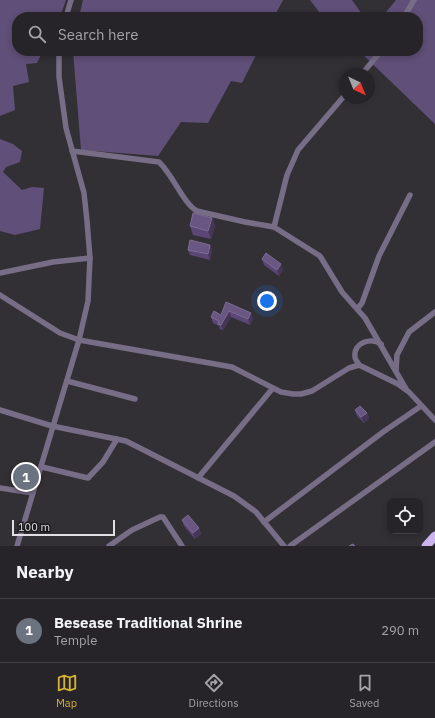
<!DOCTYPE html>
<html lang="en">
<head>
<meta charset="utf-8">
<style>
  :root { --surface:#262428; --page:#323034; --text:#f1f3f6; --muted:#a4a4a8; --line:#424145; --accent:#d7b434 }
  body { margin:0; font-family:"IBM Plex Sans",sans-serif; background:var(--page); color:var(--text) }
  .controls { position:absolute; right:12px; bottom:12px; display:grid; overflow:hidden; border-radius:8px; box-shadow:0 2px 6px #0003 }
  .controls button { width:36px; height:36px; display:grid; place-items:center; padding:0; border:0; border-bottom:1px solid var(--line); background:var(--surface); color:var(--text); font:20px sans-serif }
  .compass { position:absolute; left:339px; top:68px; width:36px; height:36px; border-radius:50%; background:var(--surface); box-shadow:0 2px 6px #0003; rotate:137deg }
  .scale { position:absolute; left:12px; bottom:10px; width:103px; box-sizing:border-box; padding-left:4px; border:2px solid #e1dfe3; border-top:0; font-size:11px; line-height:14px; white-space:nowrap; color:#e1dfe3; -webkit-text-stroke:3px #19191b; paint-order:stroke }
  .you { position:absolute; left:267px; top:301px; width:14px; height:14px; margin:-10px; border:3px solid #fff; border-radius:50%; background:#1a73e8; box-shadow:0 0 0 6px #1a73e833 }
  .badge { display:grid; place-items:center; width:26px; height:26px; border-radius:50%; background:var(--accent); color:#fff; font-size:13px; font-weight:700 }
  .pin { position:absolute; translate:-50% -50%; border:2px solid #fff; box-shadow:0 1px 4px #0006 }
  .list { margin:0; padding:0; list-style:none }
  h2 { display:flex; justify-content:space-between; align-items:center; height:52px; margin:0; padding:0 16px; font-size:17px }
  h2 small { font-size:13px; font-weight:400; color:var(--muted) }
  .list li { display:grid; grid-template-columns:26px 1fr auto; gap:12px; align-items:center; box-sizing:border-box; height:64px; padding:0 16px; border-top:1px solid var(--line) }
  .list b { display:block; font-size:15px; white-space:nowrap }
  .list p { margin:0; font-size:13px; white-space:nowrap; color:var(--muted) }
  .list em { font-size:13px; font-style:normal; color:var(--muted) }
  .icon { flex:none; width:22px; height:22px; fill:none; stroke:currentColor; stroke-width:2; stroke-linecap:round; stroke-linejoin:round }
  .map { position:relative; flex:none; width:435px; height:546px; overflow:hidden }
  .search { position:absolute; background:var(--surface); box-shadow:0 2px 6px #0003; left:12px; right:12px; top:12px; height:44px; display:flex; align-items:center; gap:10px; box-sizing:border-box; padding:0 14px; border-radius:16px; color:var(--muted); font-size:15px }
  .sheet { height:116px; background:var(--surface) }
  nav { display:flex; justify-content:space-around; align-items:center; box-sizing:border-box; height:56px; border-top:1px solid var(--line); background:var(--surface); font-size:11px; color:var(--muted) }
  nav a { display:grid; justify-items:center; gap:2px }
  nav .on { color:var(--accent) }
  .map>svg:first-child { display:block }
  .green { fill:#604f78 }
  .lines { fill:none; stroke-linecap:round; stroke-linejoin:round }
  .minor { stroke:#776d87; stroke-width:5.5 }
  .trunk { stroke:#cbb4ed; stroke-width:9 }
  .wall { fill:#5b4676 }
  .shaded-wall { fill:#453657 }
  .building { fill:#695682; stroke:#7c6c91 }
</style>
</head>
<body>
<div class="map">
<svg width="435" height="546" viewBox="0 0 435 546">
  <rect width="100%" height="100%" fill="#323035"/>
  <!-- green -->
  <g class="green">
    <polygon points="0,0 66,0 60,17 17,17 17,51 47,51 41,55 37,63 26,64 29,82 13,86 15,110 0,116"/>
    <polygon points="83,0 283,0 274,17 79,17"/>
    <polygon points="310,0 352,0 364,17 323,17"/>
    <polygon points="396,0 435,0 435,124 359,51 418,51 418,17 382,17"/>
    <polygon points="73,51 258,51 242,83 231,81 208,123 181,122 158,156 81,150"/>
    <polygon points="0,139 13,144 22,151 20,162 6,167 3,172 22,190 32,187 44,188 40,229 15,235 0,231"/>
  </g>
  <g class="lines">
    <!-- minor -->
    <g class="minor">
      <polyline points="66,17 71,0"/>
      <polyline points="404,17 414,0"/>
      <polyline points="362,74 381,51"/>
      <polyline points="345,95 298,150 287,175 274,227 320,256 342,292 365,318 406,389"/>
      <path d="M72 151 159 162C173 175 183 203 197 211L245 222 274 227"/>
      <polyline points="0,273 53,262 90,258"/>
      <polyline points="0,295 60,333 79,340 232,367 281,392 293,394 301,394 312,391 349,368 359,365 398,384 409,392 435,420"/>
      <polyline points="358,308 362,303 379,256 410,195"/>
      <path d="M359 365C358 363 355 359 355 357 353 342 372 337 381 344"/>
      <polyline points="396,371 397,355 409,332 435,312"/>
      <polyline points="67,381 135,399"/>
      <polyline points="0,410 52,426 126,441 234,496 256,512 284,546"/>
      <polyline points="42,467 88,478 103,462 117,439"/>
      <polyline points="198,478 273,388"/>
      <polyline points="0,488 33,493"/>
      <polyline points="264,522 383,432 421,406"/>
      <polyline points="17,546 79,340 88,301 90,258 87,221 84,193 66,128 59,77 59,51"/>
      <polyline points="109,546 132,530 160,517 163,517 182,546"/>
      <polyline points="290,546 435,442"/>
    </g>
    <!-- trunk -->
    <polyline class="trunk" points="426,546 435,536"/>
  </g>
  <!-- wall -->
  <g class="wall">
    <polygon points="212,218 215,226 211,239 193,235 190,226"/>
    <polygon points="210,245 212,250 210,260 190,255 188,250"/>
    <polygon points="262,259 283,270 279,276 264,265"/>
    <polygon points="226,302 253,318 250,325 231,317 223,330 220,329 219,326 213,323 211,317 221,315"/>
    <polygon points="355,410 367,413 369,418 364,423 357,416"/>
    <polygon points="182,520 199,528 201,534 195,539 184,526"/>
  </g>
  <!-- shaded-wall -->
  <g class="shaded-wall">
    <polygon points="212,218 215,226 211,239 208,231"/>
    <polygon points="210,245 212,250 210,260 208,254"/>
    <polygon points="281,264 283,270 279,276 277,270"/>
    <polygon points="229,311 231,317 223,330 221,325"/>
    <polygon points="251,313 253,318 250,325 248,319"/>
    <polygon points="367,413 369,418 364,423 361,417"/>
    <polygon points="199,528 201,534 195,539 193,533"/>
  </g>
  <!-- building -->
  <g class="building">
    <polygon points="193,213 212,218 208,231 190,226"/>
    <polygon points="190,240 210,245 208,254 188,250"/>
    <polygon points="266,253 281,264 277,270 262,259"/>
    <polygon points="226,302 251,313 248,319 229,311 221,325 218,324 219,321 211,317 214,311 221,315"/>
    <polygon points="360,406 367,413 361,417 355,410"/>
    <polygon points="188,515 199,528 193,533 182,520"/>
    <polygon points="353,544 355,546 349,546"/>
  </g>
</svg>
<div class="controls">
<button><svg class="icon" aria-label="locate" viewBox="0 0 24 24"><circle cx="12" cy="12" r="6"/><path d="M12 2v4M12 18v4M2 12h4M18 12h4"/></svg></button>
</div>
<svg class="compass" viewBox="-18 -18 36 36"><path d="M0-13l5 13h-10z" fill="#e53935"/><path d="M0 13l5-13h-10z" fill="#a4a4a8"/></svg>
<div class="scale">100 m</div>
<div class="you"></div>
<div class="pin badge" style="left:26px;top:477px;background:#6b7280">1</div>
<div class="search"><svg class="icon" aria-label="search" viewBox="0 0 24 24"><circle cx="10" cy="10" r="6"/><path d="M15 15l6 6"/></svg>Search here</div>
</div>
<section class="sheet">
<h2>Nearby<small></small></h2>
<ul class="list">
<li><span class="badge" style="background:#6b7280">1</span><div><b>Besease Traditional Shrine</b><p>Temple</p></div><em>290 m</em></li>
</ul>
</section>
<nav>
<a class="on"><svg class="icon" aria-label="map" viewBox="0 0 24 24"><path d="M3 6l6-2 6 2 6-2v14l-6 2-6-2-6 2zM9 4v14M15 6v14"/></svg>Map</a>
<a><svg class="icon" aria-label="directions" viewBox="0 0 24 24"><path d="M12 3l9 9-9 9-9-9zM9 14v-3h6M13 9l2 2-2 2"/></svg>Directions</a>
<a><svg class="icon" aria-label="saved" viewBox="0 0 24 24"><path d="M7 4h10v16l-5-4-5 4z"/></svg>Saved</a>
</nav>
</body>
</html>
